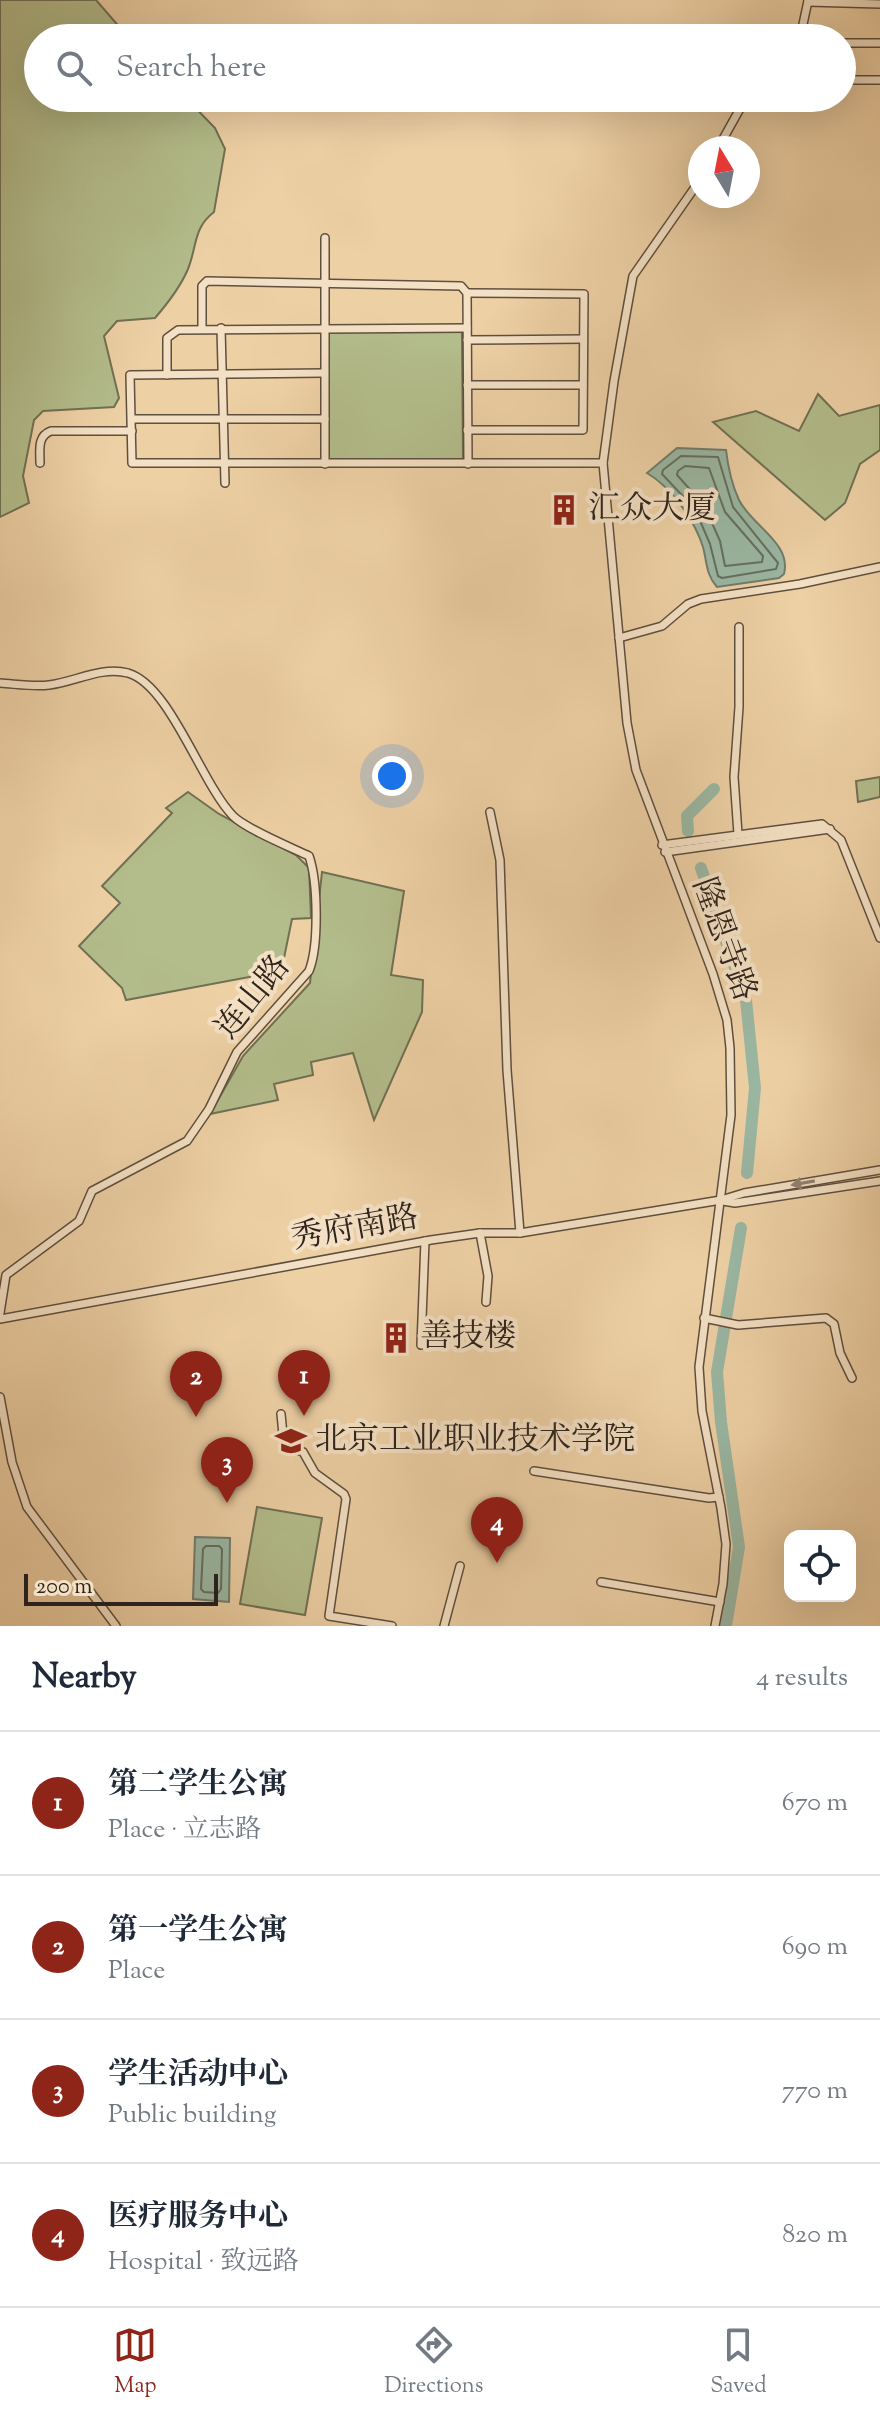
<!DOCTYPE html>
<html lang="en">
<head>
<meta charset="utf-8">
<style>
  :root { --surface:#fff; --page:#f2f2f3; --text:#1f2937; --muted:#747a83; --line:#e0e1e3; --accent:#8f2418 }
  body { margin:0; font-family:"Sorts Mill Goudy","Noto Serif SC",serif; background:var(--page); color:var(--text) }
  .controls { position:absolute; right:24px; bottom:24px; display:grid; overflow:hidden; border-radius:16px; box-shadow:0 8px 32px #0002 }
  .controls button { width:72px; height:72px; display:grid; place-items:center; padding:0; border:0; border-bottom:2px solid var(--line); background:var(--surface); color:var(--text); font:40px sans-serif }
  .compass { position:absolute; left:688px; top:136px; width:72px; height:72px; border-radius:50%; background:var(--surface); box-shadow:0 8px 32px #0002; rotate:350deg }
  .scale { position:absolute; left:24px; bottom:20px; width:194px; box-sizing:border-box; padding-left:8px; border:4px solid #2f241d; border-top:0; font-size:22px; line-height:28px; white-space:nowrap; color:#2f241d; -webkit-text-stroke:6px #f4e0c4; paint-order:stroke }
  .you { position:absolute; left:392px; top:776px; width:28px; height:28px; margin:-20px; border:6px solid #fff; border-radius:50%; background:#1a73e8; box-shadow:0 0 0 12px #1a73e833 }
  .badge { display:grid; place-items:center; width:52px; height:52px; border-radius:50%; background:var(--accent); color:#fff; font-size:26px; font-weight:700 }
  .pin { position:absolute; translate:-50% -66px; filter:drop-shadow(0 2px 4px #0008) }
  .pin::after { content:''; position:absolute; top:42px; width:28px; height:24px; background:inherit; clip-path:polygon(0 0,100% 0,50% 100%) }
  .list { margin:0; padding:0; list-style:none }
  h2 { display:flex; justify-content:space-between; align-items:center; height:104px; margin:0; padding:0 32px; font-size:34px }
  h2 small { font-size:26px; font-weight:400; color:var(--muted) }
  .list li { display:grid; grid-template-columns:52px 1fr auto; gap:24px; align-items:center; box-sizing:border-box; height:144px; padding:0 32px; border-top:2px solid var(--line) }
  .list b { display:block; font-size:30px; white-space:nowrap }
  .list p { margin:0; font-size:26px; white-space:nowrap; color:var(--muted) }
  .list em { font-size:26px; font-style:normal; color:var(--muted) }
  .icon { flex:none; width:44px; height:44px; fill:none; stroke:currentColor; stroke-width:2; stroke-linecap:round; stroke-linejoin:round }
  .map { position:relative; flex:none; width:880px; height:1626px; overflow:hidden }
  .search { position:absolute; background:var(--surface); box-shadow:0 8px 32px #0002; left:24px; right:24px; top:24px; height:88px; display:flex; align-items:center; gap:20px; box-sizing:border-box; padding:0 28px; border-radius:44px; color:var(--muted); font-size:30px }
  .sheet { height:680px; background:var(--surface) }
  nav { display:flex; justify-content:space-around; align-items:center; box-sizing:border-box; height:112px; border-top:2px solid var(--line); background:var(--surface); font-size:22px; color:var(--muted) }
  nav a { display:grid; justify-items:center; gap:4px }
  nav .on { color:var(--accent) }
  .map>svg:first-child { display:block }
  .green { fill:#b3bc8b; stroke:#717054; stroke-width:2 }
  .water { fill:#9ab7a3; stroke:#6f7c6d; stroke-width:2 }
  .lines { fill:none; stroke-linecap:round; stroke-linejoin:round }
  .shore { stroke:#646e60; stroke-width:2 }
  .river { stroke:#9ab7a3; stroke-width:12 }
  .minor-casing { stroke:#5f4f3f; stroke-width:10 }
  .minor { stroke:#f4e0c4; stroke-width:7 }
  .oneway { fill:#928270 }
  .labels { text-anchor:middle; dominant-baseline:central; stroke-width:8; stroke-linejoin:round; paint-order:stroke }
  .poi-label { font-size:32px; fill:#2f241d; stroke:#f4e0c4; text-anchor:start }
  .street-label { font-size:32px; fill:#2f241d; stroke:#f4e0c4 }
</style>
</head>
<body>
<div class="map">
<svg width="880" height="1626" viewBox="0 0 880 1626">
  <rect width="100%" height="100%" fill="#eed0a5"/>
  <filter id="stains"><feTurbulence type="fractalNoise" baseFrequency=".0025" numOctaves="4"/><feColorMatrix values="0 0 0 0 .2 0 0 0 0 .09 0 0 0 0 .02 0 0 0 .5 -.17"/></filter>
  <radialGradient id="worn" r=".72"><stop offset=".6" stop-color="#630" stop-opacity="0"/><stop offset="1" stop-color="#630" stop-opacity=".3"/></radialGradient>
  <!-- green -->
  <g class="green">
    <path d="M0 0H96L129 38H38V98H186L215 128 225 149 214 212C193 228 197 247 188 269 180 288 168 303 155 318L117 321 104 336 119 398 114 407 43 411 34 420 23 476 29 503 0 517Z"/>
    <polygon points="329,332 462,332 463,460 328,460"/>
    <polygon points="818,394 839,416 880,405 880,450 860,464 845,503 825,520 713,422 756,411 799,431"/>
    <polygon points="880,777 880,797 858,802 856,781"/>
    <polygon points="188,792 219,814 296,855 309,868 311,918 292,919 283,963 266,974 126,1000 122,988 79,946 120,903 102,886 172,813 166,808"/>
    <polygon points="322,872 404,891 391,975 423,980 422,1012 374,1120 353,1053 311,1062 313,1075 274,1084 278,1100 210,1114 243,1056 310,983"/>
    <polygon points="257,1507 322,1518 305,1615 240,1604"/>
  </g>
  <!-- water -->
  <g class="water">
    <path d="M677 448 726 450C728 467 732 485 739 500 751 525 792 543 784 574L779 578 717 587C706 575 707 562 703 547 695 521 671 487 647 473Z"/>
    <polygon points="195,1537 230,1538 229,1602 193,1599"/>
  </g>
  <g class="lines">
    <!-- shore -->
    <g class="shore">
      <polygon points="681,456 718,457 733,507 778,563 776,569 722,578 718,576 710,544 695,509 662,474 663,470"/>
      <polygon points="685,466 709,468 725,512 763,556 762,562 725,566 720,541 704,505 677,475 678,471"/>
      <polygon points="206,1546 219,1546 222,1549 221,1589 218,1593 204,1592 201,1589 203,1549"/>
    </g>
    <!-- river -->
    <g class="river">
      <polyline points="688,831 687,816 714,789"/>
      <polyline points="701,868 746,1000 755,1088 747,1173"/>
      <polyline points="726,1626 739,1547 721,1422 717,1372 741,1228"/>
    </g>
    <defs>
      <g id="minor">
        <polyline points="808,2 880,4"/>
        <polyline points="800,38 808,1"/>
        <polyline points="842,43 880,43"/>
        <polyline points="842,80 880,80"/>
        <polyline points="773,98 787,98"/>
        <polyline points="718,148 746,98"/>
        <polyline points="700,180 633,276 614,381 603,463 627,723 636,770 713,974 727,1020 730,1048 731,1115 699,1367 702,1411 721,1508 726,1544 723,1584 715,1626"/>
        <polyline points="467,293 584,294 583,430 467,430"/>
        <polyline points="202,328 202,286 207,281 461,286 467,293 468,464"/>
        <polyline points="221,328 225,483"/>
        <polyline points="467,340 583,339"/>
        <polyline points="324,373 130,375 132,463 603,463"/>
        <polyline points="167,375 167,338 178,330 467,328"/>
        <polyline points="467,385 583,385"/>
        <polyline points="132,419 325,419"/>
        <path d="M40 463C40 450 37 436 51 431H132"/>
        <polyline points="325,464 325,238"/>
        <polyline points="619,638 662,626 688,604 701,599 800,584 880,567"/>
        <path d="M0 683C16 684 34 687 49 685 75 682 101 666 128 673 170 685 201 783 233 816 246 829 290 847 309 856 318 882 319 946 309 971L237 1052 209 1109 187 1141 92 1191 79 1221 6 1275 0 1313"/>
        <polyline points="490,812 500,860 507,1070 520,1233"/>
        <polyline points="738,834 734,777 739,707 739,627"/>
        <polyline points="662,845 822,824 841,840 880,938"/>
        <polyline points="665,852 830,829"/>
        <polyline points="723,1201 735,1203 880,1181"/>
        <polyline points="480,1233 488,1276 486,1302"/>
        <polyline points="704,1318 738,1325 826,1318 834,1324 840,1353 852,1378"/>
        <polyline points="0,1319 431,1240 480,1233 520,1233 721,1200 744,1193 880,1170"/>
        <polyline points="421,1345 425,1241"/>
        <polyline points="0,1397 12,1462 27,1507 116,1626"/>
        <polyline points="281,1414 284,1445 303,1452 315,1473 344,1494 346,1499 329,1616 392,1626"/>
        <polyline points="534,1471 709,1498 719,1497"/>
        <polyline points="601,1582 720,1602"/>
        <polyline points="444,1626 460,1566"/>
      </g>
    </defs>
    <!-- minor casing -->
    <use href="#minor" class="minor-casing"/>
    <!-- minor -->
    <use href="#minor" class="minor"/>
  </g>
  <!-- one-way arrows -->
  <defs><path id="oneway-solid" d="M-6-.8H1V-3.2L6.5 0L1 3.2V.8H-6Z" transform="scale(2)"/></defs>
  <use class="oneway" href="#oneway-solid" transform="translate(803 1183) rotate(170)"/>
  <!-- icons -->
  <defs>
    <symbol id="building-bare" viewBox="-9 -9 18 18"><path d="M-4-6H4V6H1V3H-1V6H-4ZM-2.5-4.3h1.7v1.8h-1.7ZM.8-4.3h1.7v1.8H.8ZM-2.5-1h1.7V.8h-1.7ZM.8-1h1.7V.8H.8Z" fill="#8f2418" stroke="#f4e0c4" stroke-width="2.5" paint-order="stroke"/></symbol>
    <symbol id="university-bare" viewBox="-9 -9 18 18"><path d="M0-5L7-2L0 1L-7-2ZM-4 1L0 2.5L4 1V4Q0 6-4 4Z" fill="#8f2418" stroke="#f4e0c4" stroke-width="2.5" paint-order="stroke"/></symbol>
  </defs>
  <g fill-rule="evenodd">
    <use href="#building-bare" x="542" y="488" width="44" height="44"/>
    <use href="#building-bare" x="374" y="1316" width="44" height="44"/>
    <use href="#university-bare" x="269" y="1419" width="44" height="44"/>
  </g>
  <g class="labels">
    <!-- poi labels -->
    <g class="poi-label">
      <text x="588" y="510">汇众大厦</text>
      <text x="420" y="1338">善技楼</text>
      <text x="315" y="1441">北京工业职业技术学院</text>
    </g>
    <!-- street labels -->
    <g class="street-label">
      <text transform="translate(723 940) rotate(70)">隆恩寺路</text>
      <text transform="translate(254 998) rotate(-51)">连山路</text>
      <text transform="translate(355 1229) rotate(-10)">秀府南路</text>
    </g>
  </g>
  <rect width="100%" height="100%" filter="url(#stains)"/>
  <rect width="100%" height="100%" fill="url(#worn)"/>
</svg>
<div class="controls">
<button><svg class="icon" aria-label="locate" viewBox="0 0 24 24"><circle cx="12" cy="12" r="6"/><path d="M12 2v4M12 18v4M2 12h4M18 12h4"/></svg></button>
</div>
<svg class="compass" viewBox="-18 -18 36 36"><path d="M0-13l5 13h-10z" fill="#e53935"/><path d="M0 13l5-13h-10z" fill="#747a83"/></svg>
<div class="scale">200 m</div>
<div class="you"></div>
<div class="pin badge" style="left:304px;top:1416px">1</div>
<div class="pin badge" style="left:196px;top:1417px">2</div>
<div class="pin badge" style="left:227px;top:1503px">3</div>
<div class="pin badge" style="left:497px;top:1563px">4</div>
<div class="search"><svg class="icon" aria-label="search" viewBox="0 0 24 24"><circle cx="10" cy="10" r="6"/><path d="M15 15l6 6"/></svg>Search here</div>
</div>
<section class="sheet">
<h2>Nearby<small>4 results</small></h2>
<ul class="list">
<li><span class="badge">1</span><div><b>第二学生公寓</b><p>Place · 立志路</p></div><em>670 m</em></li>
<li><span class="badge">2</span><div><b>第一学生公寓</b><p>Place</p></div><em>690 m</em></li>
<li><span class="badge">3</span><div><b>学生活动中心</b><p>Public building</p></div><em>770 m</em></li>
<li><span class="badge">4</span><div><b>医疗服务中心</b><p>Hospital · 致远路</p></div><em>820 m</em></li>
</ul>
</section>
<nav>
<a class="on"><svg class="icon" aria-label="map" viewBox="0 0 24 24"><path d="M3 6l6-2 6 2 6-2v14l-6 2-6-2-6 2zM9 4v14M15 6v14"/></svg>Map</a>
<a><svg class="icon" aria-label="directions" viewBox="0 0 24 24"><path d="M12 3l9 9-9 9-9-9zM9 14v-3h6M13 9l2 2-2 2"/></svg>Directions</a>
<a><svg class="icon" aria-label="saved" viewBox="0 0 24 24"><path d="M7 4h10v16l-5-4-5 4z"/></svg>Saved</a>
</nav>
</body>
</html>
